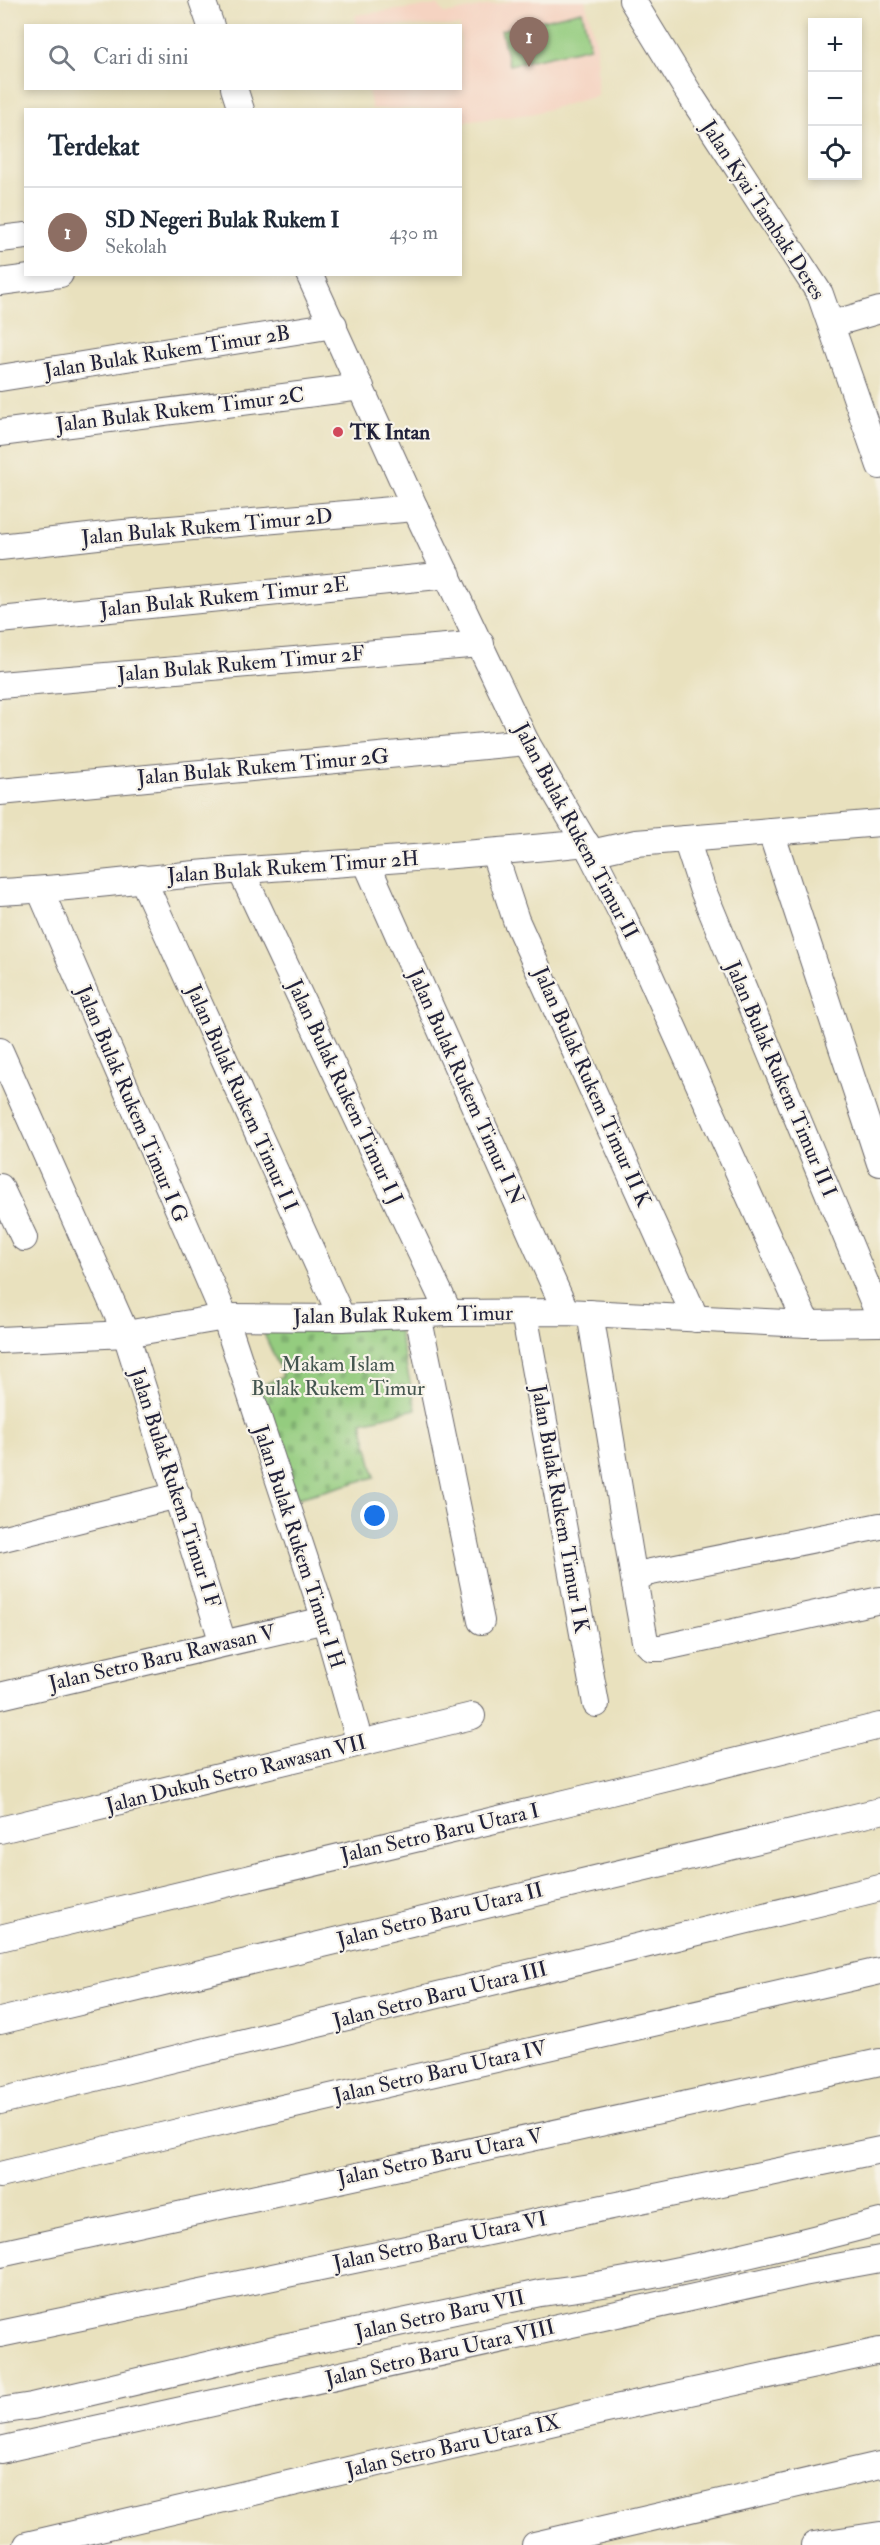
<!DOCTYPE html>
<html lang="id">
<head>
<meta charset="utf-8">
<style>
  :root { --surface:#fff; --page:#f6f6f7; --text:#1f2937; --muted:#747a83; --line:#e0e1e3; --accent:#d1495b }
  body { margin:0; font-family:"IM FELL Double Pica",serif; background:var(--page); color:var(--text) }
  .controls { position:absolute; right:18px; top:18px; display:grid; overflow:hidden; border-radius:0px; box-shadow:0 3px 9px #0003 }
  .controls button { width:54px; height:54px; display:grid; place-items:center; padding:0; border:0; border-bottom:2px solid var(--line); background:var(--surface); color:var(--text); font:30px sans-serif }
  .you { position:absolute; left:375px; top:1516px; width:21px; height:21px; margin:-15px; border:4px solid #fff; border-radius:50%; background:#1a73e8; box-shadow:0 0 0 9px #1a73e833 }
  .badge { display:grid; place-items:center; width:39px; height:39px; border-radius:50%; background:var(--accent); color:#fff; font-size:20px; font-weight:700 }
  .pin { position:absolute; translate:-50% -50px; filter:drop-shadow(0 2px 3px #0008) }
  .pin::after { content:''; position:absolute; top:32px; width:21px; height:18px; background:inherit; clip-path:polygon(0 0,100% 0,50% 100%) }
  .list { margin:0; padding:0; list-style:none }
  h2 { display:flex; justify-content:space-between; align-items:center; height:78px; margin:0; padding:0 24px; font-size:26px }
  h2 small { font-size:20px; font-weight:400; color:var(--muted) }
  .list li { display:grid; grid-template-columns:39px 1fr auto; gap:18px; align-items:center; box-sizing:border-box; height:90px; padding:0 24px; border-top:2px solid var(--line) }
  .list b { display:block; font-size:22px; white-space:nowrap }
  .list p { margin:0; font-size:20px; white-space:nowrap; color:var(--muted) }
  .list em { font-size:20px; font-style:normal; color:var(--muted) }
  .icon { flex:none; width:33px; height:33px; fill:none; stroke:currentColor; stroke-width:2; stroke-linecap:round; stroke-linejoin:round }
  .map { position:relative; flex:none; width:880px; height:2545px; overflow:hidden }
  .search { position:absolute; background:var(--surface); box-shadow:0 3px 9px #0003; left:24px; top:24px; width:438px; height:66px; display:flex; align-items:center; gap:15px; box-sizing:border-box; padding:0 21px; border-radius:0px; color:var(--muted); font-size:22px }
  .panel { position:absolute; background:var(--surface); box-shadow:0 3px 9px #0003; left:24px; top:108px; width:438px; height:168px; border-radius:0px }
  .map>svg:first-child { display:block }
  .built { fill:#f5d3c1 }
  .grass { fill:#94cc7f; stroke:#5b775d; stroke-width:1.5 }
  .cemetery { fill:url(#cemetery-stones); stroke:#5b775d; stroke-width:1.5 }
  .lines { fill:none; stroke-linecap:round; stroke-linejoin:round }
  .minor-casing { stroke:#686569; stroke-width:28 }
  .minor { stroke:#fff; stroke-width:26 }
  .poi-dot { fill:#d1495b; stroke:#f7f3e8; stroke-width:2 }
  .labels { text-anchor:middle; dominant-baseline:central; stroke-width:4.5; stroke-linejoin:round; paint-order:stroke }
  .street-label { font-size:21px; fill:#22223b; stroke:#f7f3e8 }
  .poi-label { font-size:21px; font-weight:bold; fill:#22223b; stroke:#f7f3e8; text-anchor:start }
  .park-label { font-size:21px; fill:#44554f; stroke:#f7f3e8 }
</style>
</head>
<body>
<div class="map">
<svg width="880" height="2545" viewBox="0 0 880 2545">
  <defs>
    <pattern id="cemetery-stones" width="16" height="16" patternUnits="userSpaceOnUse" patternTransform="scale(1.5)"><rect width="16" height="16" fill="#94cc7f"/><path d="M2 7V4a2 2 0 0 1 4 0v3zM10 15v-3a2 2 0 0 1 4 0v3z" fill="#7faf6f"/></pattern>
  </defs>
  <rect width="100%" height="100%" fill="#f7f3e8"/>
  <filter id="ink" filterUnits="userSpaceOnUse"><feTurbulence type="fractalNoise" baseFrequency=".0167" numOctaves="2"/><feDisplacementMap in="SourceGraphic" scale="12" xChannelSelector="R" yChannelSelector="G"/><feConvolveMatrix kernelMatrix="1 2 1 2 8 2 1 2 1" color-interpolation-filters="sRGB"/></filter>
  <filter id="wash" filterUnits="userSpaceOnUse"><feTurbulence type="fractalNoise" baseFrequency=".008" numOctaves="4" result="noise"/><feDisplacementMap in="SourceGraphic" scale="24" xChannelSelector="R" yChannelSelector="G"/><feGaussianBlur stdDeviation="1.35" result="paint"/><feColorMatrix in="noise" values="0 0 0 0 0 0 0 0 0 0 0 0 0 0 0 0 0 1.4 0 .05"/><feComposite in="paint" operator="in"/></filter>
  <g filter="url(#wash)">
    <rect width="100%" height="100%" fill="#e9e1be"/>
    <!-- built -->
    <polygon class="built" points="515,0 585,0 597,46 597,96 531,114 461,122 460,110 372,109 368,89 460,88 460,26 357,25 355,15 438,5 445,14"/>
    <!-- grass -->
    <polygon class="grass" points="582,11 590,47 509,65 501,30"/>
    <!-- cemetery -->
    <polygon class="cemetery" points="397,1324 416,1409 362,1422 375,1477 291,1500 254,1389 283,1376 261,1327"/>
  </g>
  <g filter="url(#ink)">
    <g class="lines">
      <defs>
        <g id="minor">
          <polyline points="202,0 211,26"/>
          <polyline points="632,0 689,93 820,294 880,466"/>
          <polyline points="234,88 241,110"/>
          <polyline points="0,239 26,236"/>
          <polyline points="309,274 415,508 526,742 591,853 624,918 807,1324"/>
          <polyline points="0,282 60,274"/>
          <polyline points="832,324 880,310"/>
          <polyline points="0,378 334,325"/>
          <polyline points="0,433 361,387"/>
          <polyline points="0,547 124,533 415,508"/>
          <polyline points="0,620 448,575"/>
          <polyline points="0,685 481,644"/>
          <polyline points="0,792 526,742"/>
          <polyline points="771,832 880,1163"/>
          <polyline points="686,839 702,888 880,1318"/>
          <polyline points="494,853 516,920 696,1319"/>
          <polyline points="591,853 636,843 880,823"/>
          <polyline points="366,862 566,1312"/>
          <polyline points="241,871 449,1313"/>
          <polyline points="142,878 342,1318"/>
          <polyline points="40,890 225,1317 325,1620 360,1743"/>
          <path d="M0 892C73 889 145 878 218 872 341 863 463 856 586 843"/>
          <polyline points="0,1051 126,1334 223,1643"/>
          <polyline points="0,1187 24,1238"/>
          <polyline points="524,1313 596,1704"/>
          <polyline points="590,1313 635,1585"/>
          <polyline points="418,1315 481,1621"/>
          <polyline points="0,1340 126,1334 225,1317 342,1318 449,1313 566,1312 807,1324 880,1323"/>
          <polyline points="880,1526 646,1573 638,1578 635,1585 645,1641 652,1648 661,1648 880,1600"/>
          <polyline points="0,1539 178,1495"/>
          <polyline points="0,1696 325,1620"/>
          <polyline points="0,1830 472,1716"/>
          <polyline points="0,1938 582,1799 880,1726"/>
          <polyline points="0,2021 880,1811"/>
          <polyline points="0,2101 880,1888"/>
          <polyline points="0,2175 199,2127 880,1971"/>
          <polyline points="0,2254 880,2062"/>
          <polyline points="0,2334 880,2150"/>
          <path d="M0 2411 32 2406 279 2348 540 2293C655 2279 768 2251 880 2222"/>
          <polyline points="0,2450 803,2273 880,2259"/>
          <polyline points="27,2545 597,2412 880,2351"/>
          <polyline points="535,2545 880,2465"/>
          <polyline points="814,2545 880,2535"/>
        </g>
      </defs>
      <!-- minor casing -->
      <use href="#minor" class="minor-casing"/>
      <!-- minor -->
      <use href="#minor" class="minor"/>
    </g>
  </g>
  <!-- markers -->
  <circle class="poi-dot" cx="338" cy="432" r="6"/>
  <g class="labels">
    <!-- street labels -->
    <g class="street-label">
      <text transform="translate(763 210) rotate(57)">Jalan Kyai Tambak Deres</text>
      <text transform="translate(167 352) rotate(-9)">Jalan Bulak Rukem Timur 2B</text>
      <text transform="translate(180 410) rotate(-7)">Jalan Bulak Rukem Timur 2C</text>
      <text transform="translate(207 527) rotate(-5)">Jalan Bulak Rukem Timur 2D</text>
      <text transform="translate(224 597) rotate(-6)">Jalan Bulak Rukem Timur 2E</text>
      <text transform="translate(241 664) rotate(-5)">Jalan Bulak Rukem Timur 2F</text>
      <text transform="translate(263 767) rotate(-5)">Jalan Bulak Rukem Timur 2G</text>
      <text transform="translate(576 831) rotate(62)">Jalan Bulak Rukem Timur II</text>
      <text transform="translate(293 867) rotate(-4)">Jalan Bulak Rukem Timur 2H</text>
      <text transform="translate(781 1079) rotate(67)">Jalan Bulak Rukem Timur II I</text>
      <text transform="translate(466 1087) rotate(66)">Jalan Bulak Rukem Timur I N</text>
      <text transform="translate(592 1087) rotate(66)">Jalan Bulak Rukem Timur II K</text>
      <text transform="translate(345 1092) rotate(65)">Jalan Bulak Rukem Timur I J</text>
      <text transform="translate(242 1098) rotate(66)">Jalan Bulak Rukem Timur I I</text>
      <text transform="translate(132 1104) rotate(67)">Jalan Bulak Rukem Timur I G</text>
      <text transform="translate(403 1315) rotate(-1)">Jalan Bulak Rukem Timur</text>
      <text transform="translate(175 1488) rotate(72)">Jalan Bulak Rukem Timur I F</text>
      <text transform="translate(560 1509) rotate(80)">Jalan Bulak Rukem Timur I K</text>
      <text transform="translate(299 1547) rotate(72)">Jalan Bulak Rukem Timur I H</text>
      <text transform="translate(162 1658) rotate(-13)">Jalan Setro Baru Rawasan V</text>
      <text transform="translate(236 1774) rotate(-14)">Jalan Dukuh Setro Rawasan VII</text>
      <text transform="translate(440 1833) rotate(-13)">Jalan Setro Baru Utara I</text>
      <text transform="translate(440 1915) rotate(-14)">Jalan Setro Baru Utara II</text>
      <text transform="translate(440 1995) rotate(-14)">Jalan Setro Baru Utara III</text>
      <text transform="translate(440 2072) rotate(-13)">Jalan Setro Baru Utara IV</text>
      <text transform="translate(440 2157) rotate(-12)">Jalan Setro Baru Utara V</text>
      <text transform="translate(440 2241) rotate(-12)">Jalan Setro Baru Utara VI</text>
      <text transform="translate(440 2315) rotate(-12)">Jalan Setro Baru VII</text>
      <text transform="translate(440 2353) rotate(-13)">Jalan Setro Baru Utara VIII</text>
      <text transform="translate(453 2446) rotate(-13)">Jalan Setro Baru Utara IX</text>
    </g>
    <!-- poi labels -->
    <g class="poi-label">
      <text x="350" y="432">TK Intan</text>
    </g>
    <!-- park labels -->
    <g class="park-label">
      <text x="338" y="1364">Makam Islam<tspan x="338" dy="24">Bulak Rukem Timur</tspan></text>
    </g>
  </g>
</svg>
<div class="controls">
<button>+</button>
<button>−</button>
<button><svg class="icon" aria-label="locate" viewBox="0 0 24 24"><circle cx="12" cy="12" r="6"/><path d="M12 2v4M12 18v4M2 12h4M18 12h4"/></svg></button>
</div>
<div class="you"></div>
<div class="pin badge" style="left:529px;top:67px;background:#8d6e63">1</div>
<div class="search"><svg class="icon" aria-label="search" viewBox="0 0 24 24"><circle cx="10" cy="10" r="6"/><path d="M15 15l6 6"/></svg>Cari di sini</div>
<section class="panel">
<h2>Terdekat<small></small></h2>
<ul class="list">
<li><span class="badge" style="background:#8d6e63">1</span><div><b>SD Negeri Bulak Rukem I</b><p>Sekolah</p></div><em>430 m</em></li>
</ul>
</section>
</div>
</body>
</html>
